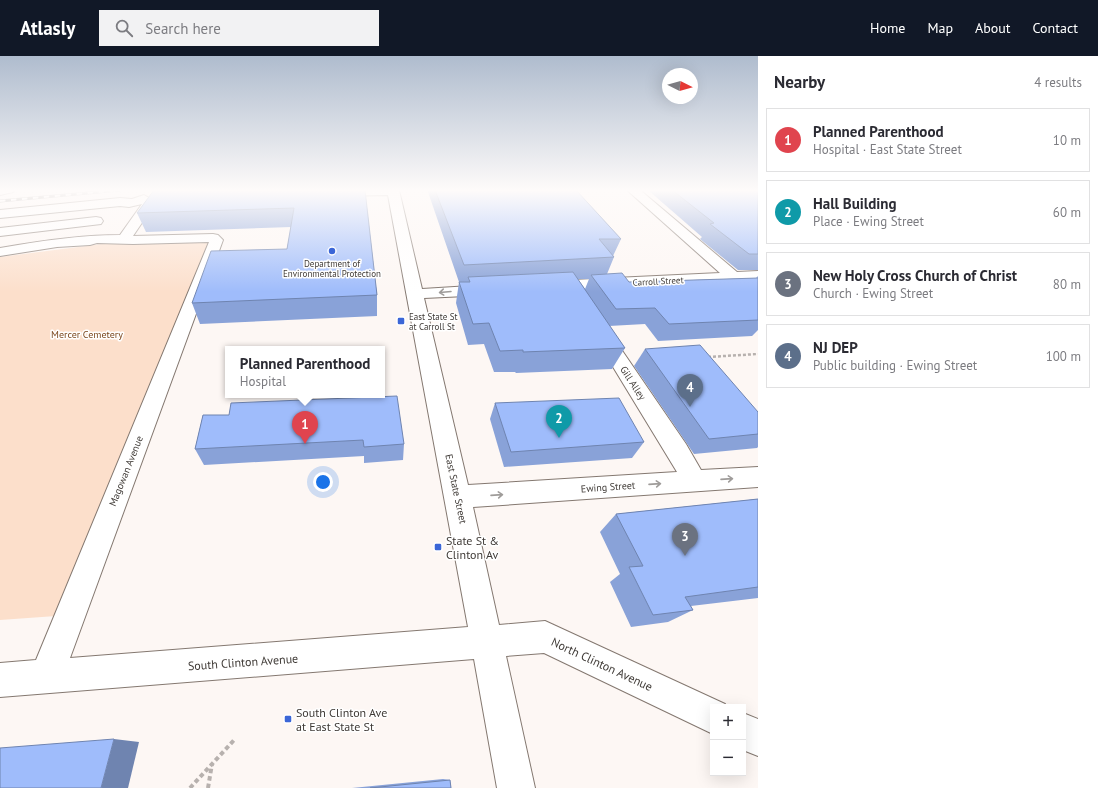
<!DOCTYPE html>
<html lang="en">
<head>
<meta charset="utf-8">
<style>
  :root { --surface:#fff; --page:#f2f2f3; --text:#2b2b33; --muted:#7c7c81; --line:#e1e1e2; --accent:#111827 }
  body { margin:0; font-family:"PT Sans",sans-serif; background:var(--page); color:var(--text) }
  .controls { position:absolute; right:12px; bottom:12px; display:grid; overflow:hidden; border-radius:0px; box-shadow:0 4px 16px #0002 }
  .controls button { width:36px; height:36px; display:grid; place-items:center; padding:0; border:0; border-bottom:1px solid var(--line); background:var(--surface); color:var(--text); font:20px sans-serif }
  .compass { position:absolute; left:662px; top:12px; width:36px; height:36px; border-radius:50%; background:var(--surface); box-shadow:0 4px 16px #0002; rotate:95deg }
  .you { position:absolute; left:323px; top:426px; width:14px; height:14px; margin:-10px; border:3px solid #fff; border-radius:50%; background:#1a73e8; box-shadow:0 0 0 6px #1a73e833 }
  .badge { display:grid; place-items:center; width:26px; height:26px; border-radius:50%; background:var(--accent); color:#fff; font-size:13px; font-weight:700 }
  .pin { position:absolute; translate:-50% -33px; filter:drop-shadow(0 1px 2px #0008) }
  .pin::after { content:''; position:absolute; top:21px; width:14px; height:12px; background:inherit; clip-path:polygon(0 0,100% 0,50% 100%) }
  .popup { position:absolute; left:225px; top:290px; width:160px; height:52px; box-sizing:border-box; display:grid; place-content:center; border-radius:0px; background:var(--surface); filter:drop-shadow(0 1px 3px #0005); font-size:13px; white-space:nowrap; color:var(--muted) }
  .popup b { font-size:15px; color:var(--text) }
  .popup::after { content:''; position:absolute; left:50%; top:100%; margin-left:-8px; border:8px solid transparent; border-top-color:var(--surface) }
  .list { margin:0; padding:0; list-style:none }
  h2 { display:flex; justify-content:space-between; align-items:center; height:52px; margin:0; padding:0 16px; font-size:17px }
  h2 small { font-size:13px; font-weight:400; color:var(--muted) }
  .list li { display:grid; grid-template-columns:26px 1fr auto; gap:12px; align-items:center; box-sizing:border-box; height:64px; margin:0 8px 8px; padding:0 8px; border:1px solid var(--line); border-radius:0px }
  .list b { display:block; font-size:15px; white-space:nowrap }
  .list p { margin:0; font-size:13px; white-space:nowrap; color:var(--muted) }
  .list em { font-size:13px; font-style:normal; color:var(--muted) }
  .icon { flex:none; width:22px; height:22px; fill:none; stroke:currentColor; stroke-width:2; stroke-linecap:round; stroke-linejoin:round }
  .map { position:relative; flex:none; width:758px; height:732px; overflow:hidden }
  header { display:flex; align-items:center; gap:24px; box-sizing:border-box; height:56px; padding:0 20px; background:var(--accent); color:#fff }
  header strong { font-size:19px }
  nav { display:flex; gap:22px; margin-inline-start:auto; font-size:14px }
  .search { width:280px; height:36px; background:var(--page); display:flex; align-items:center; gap:10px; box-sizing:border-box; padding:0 14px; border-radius:0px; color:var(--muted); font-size:15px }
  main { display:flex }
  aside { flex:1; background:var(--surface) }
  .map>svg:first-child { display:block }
  .green { fill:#fcdfcb }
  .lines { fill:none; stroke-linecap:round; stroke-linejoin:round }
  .minor-casing { stroke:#847870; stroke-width:2 }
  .highway-casing { stroke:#847870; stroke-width:2 }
  .path-far1 { stroke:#b7b1ae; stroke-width:2.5; stroke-dasharray:3 2; stroke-linecap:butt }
  .path { stroke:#b7b1ae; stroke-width:4; stroke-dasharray:4.5 3; stroke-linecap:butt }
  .minor { fill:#fff; fill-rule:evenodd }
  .highway { fill:#fff; fill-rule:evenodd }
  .rail-casing { stroke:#76716d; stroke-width:3 }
  .rail { stroke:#fff; stroke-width:2; stroke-dasharray:5.5; stroke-linecap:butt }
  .wall { fill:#89a2d8; fill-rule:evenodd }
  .shaded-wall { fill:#6f84b0 }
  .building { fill:#9fbcfb; stroke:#6f84b0 }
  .oneway { stroke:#9f9c9a }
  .poi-dot { fill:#3b66d7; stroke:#fff; stroke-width:1.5 }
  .labels { text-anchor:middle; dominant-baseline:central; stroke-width:3; stroke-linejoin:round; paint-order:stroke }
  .far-poi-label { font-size:9px; fill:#3f3a36; stroke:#fff }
  .far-street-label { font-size:9px; fill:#3f3a36; stroke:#fff }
  .park-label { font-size:10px; fill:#7b471d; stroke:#fff }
  .street-label { font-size:10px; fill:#3f3a36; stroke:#fff }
  .near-poi-label { font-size:12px; fill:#3f3a36; stroke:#fff; text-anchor:start }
  .near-street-label { font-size:12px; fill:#3f3a36; stroke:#fff }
</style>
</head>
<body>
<header>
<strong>Atlasly</strong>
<div class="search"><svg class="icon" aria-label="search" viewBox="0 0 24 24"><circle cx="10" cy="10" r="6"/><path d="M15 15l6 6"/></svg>Search here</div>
<nav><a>Home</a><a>Map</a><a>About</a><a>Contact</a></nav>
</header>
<main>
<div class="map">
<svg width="758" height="732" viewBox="0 0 758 732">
  <rect width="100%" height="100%" fill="#fdf7f4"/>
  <!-- green -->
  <polygon class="green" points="213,182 70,559 0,564 0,201 133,184"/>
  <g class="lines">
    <defs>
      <g id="minor">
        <path d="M332 134H399L422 233 487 229 493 231 495 234 493 237 487 239 424 242 468 429 677 416 593 278 596 274 602 272 608 274 686 388 701 414 758 411V431L473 451 499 569 545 565 725 648 727 651H713V678L544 597 506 600 535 732H497L474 603 0 641V607L36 604 209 186 133 188 97 187 90 189 57 191 0 200V192C40 185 80 179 120 179L142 148 129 151 120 150 0 162V154L120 142 132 143 144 139 149 142 160 137 164 138 166 141 154 149 133 180 213 178 218 179 223 184 70 602 468 571 388 139 336 140 332 138 330 136Z"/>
        <polygon points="627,134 640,134 737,216 758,215 758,225 551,235 545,233 543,230 545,227 551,225 720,217"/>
        <polygon points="96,161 101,162 103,165 101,168 0,180 0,172"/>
        <polygon points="743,657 758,663 758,700 743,694"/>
      </g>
      <polygon id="highway" points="0,134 15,134 13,136 0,139"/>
    </defs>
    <!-- minor casing -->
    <use href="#minor" class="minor-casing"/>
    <!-- highway casing -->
    <use href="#highway" class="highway-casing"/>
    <!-- path-far1 -->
    <polyline class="path-far1" points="708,301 758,298"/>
    <!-- path -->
    <g class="path">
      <polyline points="190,732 235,683"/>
      <polyline points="208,732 212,708"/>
    </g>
    <!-- minor -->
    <use href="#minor" class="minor"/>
    <!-- highway -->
    <use href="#highway" class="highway"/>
    <defs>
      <polyline id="rail" points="0,145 120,134"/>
    </defs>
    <!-- rail casing -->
    <use href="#rail" class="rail-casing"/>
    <!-- rail -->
    <use href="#rail" class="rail"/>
  </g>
  <!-- wall -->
  <g class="wall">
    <polygon points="365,134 377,239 377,260 200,268 192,247 287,193 291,171 146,176 137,157"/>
    <path d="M428 134H576L621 183 613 200 614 201 607 218 629 226 756 222 758 220V274L752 280 658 285 645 268 609 270 625 292 612 313 516 317 515 316H494L484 288 468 289 456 247 459 226 428 136ZM578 223H589L585 233Z"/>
    <polygon points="648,134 758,134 758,214 738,214 700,183 702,181"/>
    <polygon points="645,293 758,356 758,391 757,392 694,398 634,310"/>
    <polygon points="495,347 644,386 632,402 504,411 490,363"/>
    <polygon points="203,359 404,388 403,404 364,407 364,400 204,409 195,393"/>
    <polygon points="758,443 758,542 691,550 693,554 668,566 631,571 610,526 620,518 600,476 616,458"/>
    <polygon points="443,723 450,724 451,732 352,732"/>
  </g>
  <!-- shaded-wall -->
  <polygon class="shaded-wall" points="114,683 139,686 128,732 101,732"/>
  <!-- building -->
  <g class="building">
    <polygon points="154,134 365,134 377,239 192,247 211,195 287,193 294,152 137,157"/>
    <polygon points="435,134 576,134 621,183 599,183 614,201 464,209"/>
    <polygon points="672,134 758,134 758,198 749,198 710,168 714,167"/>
    <polygon points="573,216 625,292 523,296 523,294 500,295 489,267 473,268 459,226 470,226 468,221"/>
    <polygon points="622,217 629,226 758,222 758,264 669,268 655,252 616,253 591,219"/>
    <polygon points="700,289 758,356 758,378 709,383 645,293"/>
    <polygon points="397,340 404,388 364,391 363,384 195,393 203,359 229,359 231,347"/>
    <polygon points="619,342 644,386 511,396 495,347"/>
    <polygon points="758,443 758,531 685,541 693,554 653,559 629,511 643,510 616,458"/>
    <polygon points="114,683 101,732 0,732 0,692"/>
    <polygon points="450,724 451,732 370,732"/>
  </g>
  <!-- one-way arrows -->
  <defs><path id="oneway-shaft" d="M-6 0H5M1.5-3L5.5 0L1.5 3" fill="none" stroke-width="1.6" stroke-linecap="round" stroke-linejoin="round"/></defs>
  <g class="oneway">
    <use href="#oneway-shaft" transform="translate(445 236) rotate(175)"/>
    <use href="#oneway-shaft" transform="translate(727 423) rotate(-4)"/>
    <use href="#oneway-shaft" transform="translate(655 428) rotate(-4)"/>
    <use href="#oneway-shaft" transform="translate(497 439) rotate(-4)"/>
  </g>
  <!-- sky -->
  <linearGradient id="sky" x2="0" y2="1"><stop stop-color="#afbcce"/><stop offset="0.57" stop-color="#fefbfa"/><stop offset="1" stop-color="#fefbfa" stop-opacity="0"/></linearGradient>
  <rect width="758" height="236" fill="url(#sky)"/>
  <!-- markers -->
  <g class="poi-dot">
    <circle cx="332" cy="195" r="4"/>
    <rect x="397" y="261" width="8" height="8" rx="2"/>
    <rect x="434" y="487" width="8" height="8" rx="2"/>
    <rect x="284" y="659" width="8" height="8" rx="2"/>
  </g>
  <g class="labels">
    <!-- far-poi labels -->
    <g class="far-poi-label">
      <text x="332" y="207">Department of<tspan x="332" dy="10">Environmental Protection</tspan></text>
      <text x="409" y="260" text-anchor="start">East State St<tspan x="409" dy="10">at Carroll St</tspan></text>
    </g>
    <!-- far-street labels -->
    <g class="far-street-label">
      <text transform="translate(658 225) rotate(-3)">Carroll Street</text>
    </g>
    <!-- park labels -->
    <g class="park-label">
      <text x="87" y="278">Mercer Cemetery</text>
    </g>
    <!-- street labels -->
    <g class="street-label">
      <text transform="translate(633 327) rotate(57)">Gill Alley</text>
      <text transform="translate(126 415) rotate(-68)">Magowan Avenue</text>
      <text transform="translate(608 431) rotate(-4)">Ewing Street</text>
      <text transform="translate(456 433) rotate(78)">East State Street</text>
    </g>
    <!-- near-poi labels -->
    <g class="near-poi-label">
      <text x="446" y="484">State St &amp;<tspan x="446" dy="14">Clinton Av</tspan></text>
      <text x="296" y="656">South Clinton Ave<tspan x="296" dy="14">at East State St</tspan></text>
    </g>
    <!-- near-street labels -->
    <g class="near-street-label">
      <text transform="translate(243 606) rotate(-4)">South Clinton Avenue</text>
      <text transform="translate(602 608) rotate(25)">North Clinton Avenue</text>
    </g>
  </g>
</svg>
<div class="controls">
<button>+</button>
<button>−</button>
</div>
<svg class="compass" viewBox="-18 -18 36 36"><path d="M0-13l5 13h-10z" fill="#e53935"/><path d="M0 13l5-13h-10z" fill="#7c7c81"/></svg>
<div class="you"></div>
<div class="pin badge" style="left:305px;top:388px;background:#e0444e">1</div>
<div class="popup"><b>Planned Parenthood</b>Hospital</div>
<div class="pin badge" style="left:559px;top:382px;background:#0f9aa8">2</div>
<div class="pin badge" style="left:685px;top:500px;background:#6b7280">3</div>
<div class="pin badge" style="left:690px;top:351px;background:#5c6f8a">4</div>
</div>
<aside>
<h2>Nearby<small>4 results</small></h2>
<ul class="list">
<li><span class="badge" style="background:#e0444e">1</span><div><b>Planned Parenthood</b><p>Hospital · East State Street</p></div><em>10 m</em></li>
<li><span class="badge" style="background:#0f9aa8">2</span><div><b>Hall Building</b><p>Place · Ewing Street</p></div><em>60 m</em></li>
<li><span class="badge" style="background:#6b7280">3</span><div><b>New Holy Cross Church of Christ</b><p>Church · Ewing Street</p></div><em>80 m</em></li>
<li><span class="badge" style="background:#5c6f8a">4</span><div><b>NJ DEP</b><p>Public building · Ewing Street</p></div><em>100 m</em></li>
</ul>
</aside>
</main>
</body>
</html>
